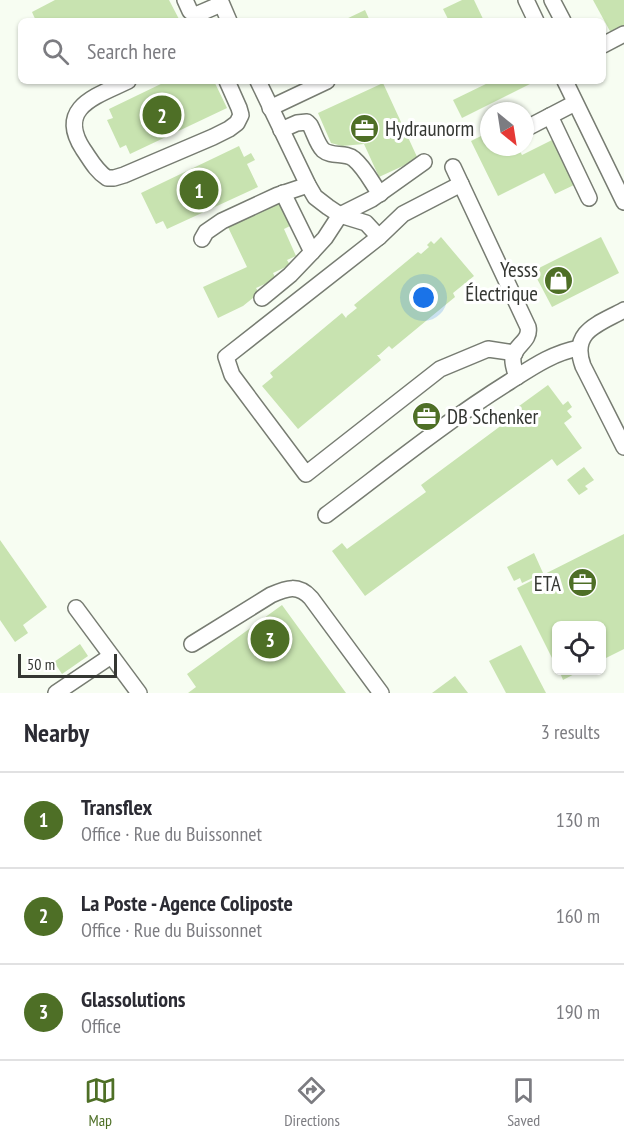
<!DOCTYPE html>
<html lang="en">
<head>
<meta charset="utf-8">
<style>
  :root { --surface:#fff; --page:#f7f7f7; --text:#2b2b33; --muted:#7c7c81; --line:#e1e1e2; --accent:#4e6f26 }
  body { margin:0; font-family:"PT Sans Narrow",sans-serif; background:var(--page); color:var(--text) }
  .controls { position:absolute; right:18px; bottom:18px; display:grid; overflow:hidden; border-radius:9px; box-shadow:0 2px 4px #0004 }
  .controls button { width:54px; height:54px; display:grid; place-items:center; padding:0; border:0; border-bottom:2px solid var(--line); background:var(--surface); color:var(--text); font:30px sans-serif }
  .compass { position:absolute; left:480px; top:102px; width:54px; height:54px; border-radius:50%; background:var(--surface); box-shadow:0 2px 4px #0004; rotate:150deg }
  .scale { position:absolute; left:18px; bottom:15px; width:99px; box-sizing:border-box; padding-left:6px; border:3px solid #353733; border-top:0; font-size:16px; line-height:21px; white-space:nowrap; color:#353733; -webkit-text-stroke:4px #fff; paint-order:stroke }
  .you { position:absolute; left:424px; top:298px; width:21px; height:21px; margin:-15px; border:4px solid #fff; border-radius:50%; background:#1a73e8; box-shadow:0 0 0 9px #1a73e833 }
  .badge { display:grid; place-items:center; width:39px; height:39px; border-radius:50%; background:var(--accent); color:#fff; font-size:20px; font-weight:700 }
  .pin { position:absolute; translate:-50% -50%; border:3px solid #fff; box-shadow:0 2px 6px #0006 }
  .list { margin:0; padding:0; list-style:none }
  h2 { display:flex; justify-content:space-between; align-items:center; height:78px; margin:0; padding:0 24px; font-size:26px }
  h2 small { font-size:20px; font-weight:400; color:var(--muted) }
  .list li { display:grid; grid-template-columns:39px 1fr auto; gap:18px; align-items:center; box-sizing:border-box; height:96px; padding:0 24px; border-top:2px solid var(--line) }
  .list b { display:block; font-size:22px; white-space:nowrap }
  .list p { margin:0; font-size:20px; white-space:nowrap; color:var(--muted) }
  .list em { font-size:20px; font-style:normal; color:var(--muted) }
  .icon { flex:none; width:33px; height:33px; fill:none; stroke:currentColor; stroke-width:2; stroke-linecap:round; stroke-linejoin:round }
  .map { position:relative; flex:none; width:624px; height:693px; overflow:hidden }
  .search { position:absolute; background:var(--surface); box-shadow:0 2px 4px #0004; left:18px; right:18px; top:18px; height:66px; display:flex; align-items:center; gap:15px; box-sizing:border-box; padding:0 21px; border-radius:9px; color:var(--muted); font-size:22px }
  .sheet { height:366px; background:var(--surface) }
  nav { display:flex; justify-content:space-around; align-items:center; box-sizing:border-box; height:84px; border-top:2px solid var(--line); background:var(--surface); font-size:16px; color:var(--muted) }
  nav a { display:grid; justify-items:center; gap:3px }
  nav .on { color:var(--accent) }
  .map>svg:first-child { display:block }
  .building { fill:#c8e3b0 }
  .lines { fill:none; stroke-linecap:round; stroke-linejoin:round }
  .minor-casing { stroke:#777c72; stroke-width:18 }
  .minor { stroke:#fff; stroke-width:15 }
  .labels { text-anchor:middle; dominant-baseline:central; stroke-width:6; stroke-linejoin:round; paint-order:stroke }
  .poi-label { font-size:21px; fill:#353733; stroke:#fff; text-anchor:start }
</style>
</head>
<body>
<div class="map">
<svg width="624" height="693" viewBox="0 0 624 693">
  <rect width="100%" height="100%" fill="#f7fdf2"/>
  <!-- building -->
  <g class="building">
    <polygon points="55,0 169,0 180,21 36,21 32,12"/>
    <polygon points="462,0 474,0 484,21 449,21 443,9"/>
    <polygon points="593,0 624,0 624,26 611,33"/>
    <polygon points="365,10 370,21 342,21"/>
    <polygon points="167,81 214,81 227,108 130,154 126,145 120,148 107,120 113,118 109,109"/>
    <polygon points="492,81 528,81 530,84 462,118 453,100"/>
    <polygon points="383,83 418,159 379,177 364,144 342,146 331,143 318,113"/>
    <polygon points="489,132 489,147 518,147 522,155 552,140 574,185 555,194 544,173 498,196 471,141"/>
    <polygon points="239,146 244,157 251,153 255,160 247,164 258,187 167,229 163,221 156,224 141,193"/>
    <polygon points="280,198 292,225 284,229 296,256 287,260 290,265 273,273 276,279 256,288 259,293 243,306 218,318 203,287 247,267 226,223"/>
    <polygon points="441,237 474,276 453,293 455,297 392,349 389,346 379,355 377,355 381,360 298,429 262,386 273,377 270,373 342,313 346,318 347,316 357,308 354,305 418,252 421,254 429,247 427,245 431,241 434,244"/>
    <polygon points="601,237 619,273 552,307 533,271"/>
    <polygon points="548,385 563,405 568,401 572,407 567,411 572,417 564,423 582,448 557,466 552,459 365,596 332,551 342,543 347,549 426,492 421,485 518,413 515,409"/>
    <polygon points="584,467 594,480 585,486 588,489 579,495 567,480"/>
    <polygon points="624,534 624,649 602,660 602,626 556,626 556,666 517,588"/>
    <polygon points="0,540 47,607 23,625 28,633 15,642 0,620"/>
    <polygon points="534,553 543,573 522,583 520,578 514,581 507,567"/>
    <polygon points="282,605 346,693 188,693 196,687 187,674"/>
    <polygon points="80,644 88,656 62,674 54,662"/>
    <polygon points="521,645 546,693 506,693 489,661"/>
    <polygon points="559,670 582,670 563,680"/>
    <polygon points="455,676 468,693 432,693"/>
  </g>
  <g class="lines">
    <defs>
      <g id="minor">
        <polyline points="185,0 190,11 194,14 198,14 221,4"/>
        <polyline points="220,0 229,21"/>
        <polyline points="526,0 536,21"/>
        <polyline points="552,0 563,21"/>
        <polyline points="603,45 624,34"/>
        <path d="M128 81C97 96 56 107 83 149 90 159 96 171 107 178H114L124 175 213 137 229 129 237 123 241 115 239 108 227 81"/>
        <polyline points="258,81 308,185 315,197 328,207 340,215 366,223 379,237 226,357 232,375 306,474 440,369 488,349 515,353"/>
        <polyline points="565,81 624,202"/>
        <polyline points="270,108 327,81"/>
        <polyline points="550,116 589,198"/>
        <polyline points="525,129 575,103"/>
        <path d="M281 130 297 123 307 122 310 125C314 132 317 144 323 150 331 157 346 152 354 159 365 168 372 183 380 194"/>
        <path d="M453 167 528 327C531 341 515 345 513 357 512 364 515 371 517 377"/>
        <polyline points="283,193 312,252"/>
        <polyline points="379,237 403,214 461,184"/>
        <polyline points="202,239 206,232 222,221 278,195 308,185"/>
        <polyline points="262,298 290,275 312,252 325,238 340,215 372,199 424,162"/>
        <path d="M624 310C599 324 570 331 583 366L624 447"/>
        <path d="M326 515C386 470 445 422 509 382 531 368 552 353 579 348"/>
        <polyline points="76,608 139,693"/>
        <path d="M192 644 271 595C287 588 298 584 311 598L381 693"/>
        <polyline points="56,693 111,656"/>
      </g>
    </defs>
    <!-- minor casing -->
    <use href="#minor" class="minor-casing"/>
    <!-- minor -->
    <use href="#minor" class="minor"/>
  </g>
  <!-- icons -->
  <defs>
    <symbol id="office-disc" viewBox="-11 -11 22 22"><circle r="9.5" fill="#4e6f26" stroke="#fff"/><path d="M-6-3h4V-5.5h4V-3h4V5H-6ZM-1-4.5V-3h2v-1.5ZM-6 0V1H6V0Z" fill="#fff"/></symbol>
    <symbol id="shop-disc" viewBox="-11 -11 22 22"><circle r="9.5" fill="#4e6f26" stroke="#fff"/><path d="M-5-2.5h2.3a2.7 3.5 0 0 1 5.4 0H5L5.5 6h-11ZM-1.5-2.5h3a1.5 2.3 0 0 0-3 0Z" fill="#fff"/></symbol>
  </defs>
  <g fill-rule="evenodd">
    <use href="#office-disc" x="348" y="112" width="33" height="33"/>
    <use href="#shop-disc" x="542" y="264" width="33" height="33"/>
    <use href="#office-disc" x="410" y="400" width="33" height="33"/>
    <use href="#office-disc" x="566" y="566" width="33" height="33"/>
  </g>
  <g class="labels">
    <!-- poi labels -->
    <g class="poi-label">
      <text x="385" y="128">Hydraunorm</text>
      <text x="538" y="269" text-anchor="end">Yesss<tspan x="538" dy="24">Électrique</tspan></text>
      <text x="447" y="416">DB Schenker</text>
      <text x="561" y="583" text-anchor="end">ETA</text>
    </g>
  </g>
</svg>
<div class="controls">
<button><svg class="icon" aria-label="locate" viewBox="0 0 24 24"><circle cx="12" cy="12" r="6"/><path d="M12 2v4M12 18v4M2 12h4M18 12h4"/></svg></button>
</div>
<svg class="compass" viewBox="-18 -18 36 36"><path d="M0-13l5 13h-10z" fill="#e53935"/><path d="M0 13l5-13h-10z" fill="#7c7c81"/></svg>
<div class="scale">50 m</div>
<div class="you"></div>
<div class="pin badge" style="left:199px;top:190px">1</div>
<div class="pin badge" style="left:162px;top:115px">2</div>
<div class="pin badge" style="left:270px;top:639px">3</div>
<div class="search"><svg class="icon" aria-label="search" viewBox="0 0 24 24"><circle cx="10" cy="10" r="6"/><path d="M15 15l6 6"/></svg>Search here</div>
</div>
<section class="sheet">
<h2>Nearby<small>3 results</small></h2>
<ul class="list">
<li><span class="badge">1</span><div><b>Transflex</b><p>Office · Rue du Buissonnet</p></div><em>130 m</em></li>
<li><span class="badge">2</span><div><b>La Poste - Agence Coliposte</b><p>Office · Rue du Buissonnet</p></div><em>160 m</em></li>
<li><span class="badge">3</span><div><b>Glassolutions</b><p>Office</p></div><em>190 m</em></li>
</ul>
</section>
<nav>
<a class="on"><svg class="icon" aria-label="map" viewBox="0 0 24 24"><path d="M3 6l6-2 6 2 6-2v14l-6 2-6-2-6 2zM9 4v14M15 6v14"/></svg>Map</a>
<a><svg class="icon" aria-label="directions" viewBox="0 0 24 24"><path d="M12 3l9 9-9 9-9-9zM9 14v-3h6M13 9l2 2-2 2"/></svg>Directions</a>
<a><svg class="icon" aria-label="saved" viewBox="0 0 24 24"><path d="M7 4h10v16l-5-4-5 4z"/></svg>Saved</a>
</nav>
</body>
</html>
